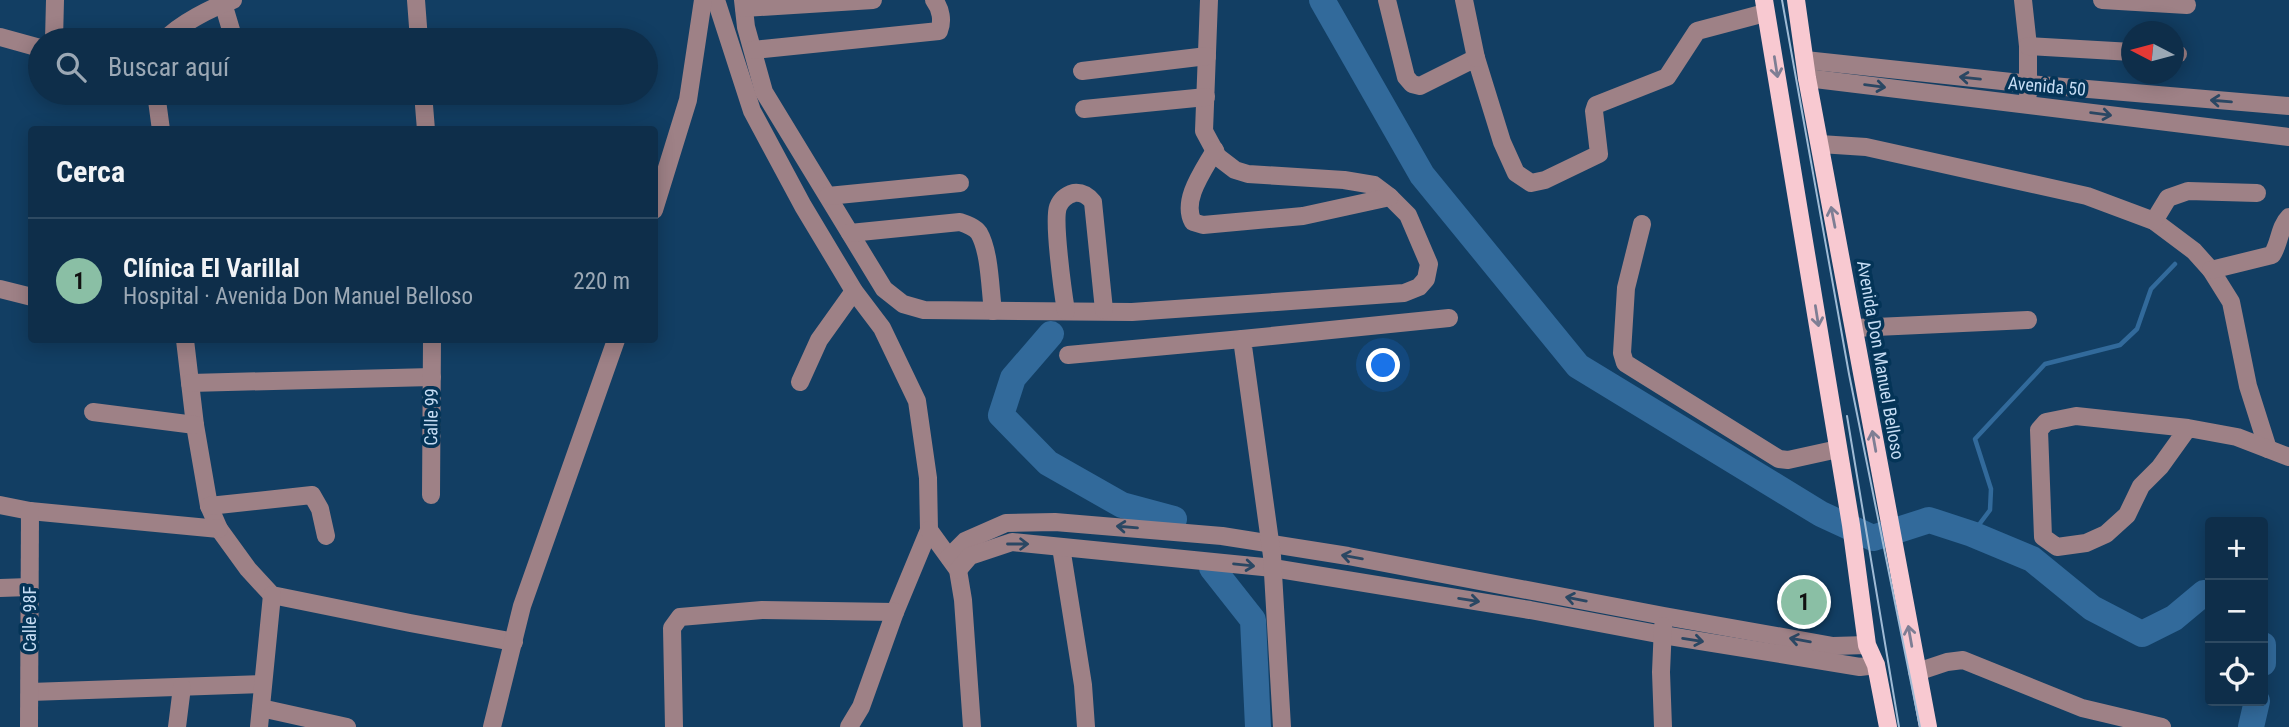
<!DOCTYPE html>
<html lang="es">
<head>
<meta charset="utf-8">
<style>
  :root { --surface:#0e2e4a; --page:#173651; --text:#f1f3f6; --muted:#9ba8b5; --line:#2e4a62; --accent:#8abfa5 }
  body { margin:0; font-family:"Roboto Condensed",sans-serif; background:var(--page); color:var(--text) }
  .controls { position:absolute; right:21px; bottom:21px; display:grid; overflow:hidden; border-radius:7px; box-shadow:0 4px 18px #0003 }
  .controls button { width:63px; height:63px; display:grid; place-items:center; padding:0; border:0; border-bottom:2px solid var(--line); background:var(--surface); color:var(--text); font:35px sans-serif }
  .compass { position:absolute; left:2121px; top:21px; width:63px; height:63px; border-radius:50%; background:var(--surface); box-shadow:0 4px 18px #0003; rotate:276deg }
  .you { position:absolute; left:1384px; top:366px; width:24px; height:24px; margin:-18px; border:5px solid #fff; border-radius:50%; background:#1a73e8; box-shadow:0 0 0 10px #1a73e833 }
  .badge { display:grid; place-items:center; width:46px; height:46px; border-radius:50%; background:var(--accent); color:#111; font-size:23px; font-weight:700 }
  .pin { position:absolute; translate:-50% -50%; border:4px solid #fff; box-shadow:0 2px 7px #0006 }
  .list { margin:0; padding:0; list-style:none }
  h2 { display:flex; justify-content:space-between; align-items:center; height:91px; margin:0; padding:0 28px; font-size:30px }
  h2 small { font-size:23px; font-weight:400; color:var(--muted) }
  .list li { display:grid; grid-template-columns:46px 1fr auto; gap:21px; align-items:center; box-sizing:border-box; height:126px; padding:0 28px; border-top:2px solid var(--line) }
  .list b { display:block; font-size:26px; white-space:nowrap }
  .list p { margin:0; font-size:23px; white-space:nowrap; color:var(--muted) }
  .list em { font-size:23px; font-style:normal; color:var(--muted) }
  .icon { flex:none; width:38px; height:38px; fill:none; stroke:currentColor; stroke-width:2; stroke-linecap:round; stroke-linejoin:round }
  .map { position:relative; flex:none; width:2289px; height:727px; overflow:hidden }
  .search { position:absolute; background:var(--surface); box-shadow:0 4px 18px #0003; left:28px; top:28px; width:630px; height:77px; display:flex; align-items:center; gap:18px; box-sizing:border-box; padding:0 24px; border-radius:38px; color:var(--muted); font-size:26px }
  .panel { position:absolute; background:var(--surface); box-shadow:0 4px 18px #0003; left:28px; top:126px; width:630px; height:217px; border-radius:7px }
  .map>svg:first-child { display:block }
  .lines { fill:none; stroke-linecap:round; stroke-linejoin:round }
  .stream { stroke:#326a9b; stroke-width:4.5 }
  .river { stroke:#326a9b; stroke-width:26 }
  .minor { stroke:#9e8186; stroke-width:18 }
  .major { stroke:#f8c9d1; stroke-width:18 }
  .tram { stroke:#a0bbd5; stroke-width:2 }
  .oneway { stroke:#7e7e94 }
  .oneway2 { stroke:#2a4763 }
  .labels { text-anchor:middle; dominant-baseline:central; stroke-width:7; stroke-linejoin:round; paint-order:stroke }
  .street-label { font-size:18px; fill:#c6ddf4; stroke:#043457 }
</style>
</head>
<body>
<div class="map">
<svg width="2289" height="727" viewBox="0 0 2289 727">
  <rect width="100%" height="100%" fill="#123e63"/>
  <g class="lines">
    <!-- stream -->
    <polyline class="stream" points="1972,534 1990,510 1991,489 1975,439 2045,364 2120,345 2137,329 2151,289 2175,264"/>
    <!-- river -->
    <g class="river">
      <polyline points="1322,0 1422,175 1578,366 1821,514 1873,538 1929,520 1972,534 2032,559 2092,608 2142,634 2174,618 2204,593 2210,597"/>
      <polyline points="1051,334 1013,378 1001,415 1048,463 1122,505 1174,519"/>
      <polyline points="1212,568 1253,620 1258,727"/>
      <polyline points="2263,645 2263,663"/>
      <polyline points="2251,727 2257,701"/>
    </g>
    <!-- minor -->
    <g class="minor">
      <polyline points="416,0 419,40"/>
      <polyline points="716,0 752,111 803,206 854,291 882,328 917,401 928,478 929,530 895,612 861,707 849,727"/>
      <polyline points="743,0 746,27 764,92 884,289 903,304 924,310 1132,312 1404,293 1419,287 1426,279 1429,264 1408,215 1390,197 1374,185 1344,180 1248,174 1235,170 1218,157 1204,131 1209,0"/>
      <polyline points="1387,0 1406,77 1412,84 1420,86 1476,58 1502,142 1516,173 1531,183 1545,180 1599,154 1594,111 1596,105 1667,77 1697,31 1765,13"/>
      <polyline points="1464,0 1476,58"/>
      <polyline points="2023,0 2028,46 2028,94"/>
      <polyline points="2102,0 2187,5"/>
      <polyline points="223,3 234,40"/>
      <polyline points="744,8 873,0"/>
      <polyline points="0,37 40,48"/>
      <polyline points="54,40 55,0"/>
      <path d="M165 40C179 24 213 7 233 0"/>
      <polyline points="2028,46 2132,52"/>
      <path d="M753 50 939 31C943 21 941 9 934 0"/>
      <polyline points="2174,54 2178,54"/>
      <polyline points="1805,60 2030,84 2289,106"/>
      <polyline points="1082,71 1207,56"/>
      <polyline points="1807,78 2289,137"/>
      <polyline points="156,93 161,130"/>
      <polyline points="249,93 249,94"/>
      <polyline points="423,93 426,130"/>
      <polyline points="1084,109 1206,97"/>
      <polyline points="1820,144 1866,147 2087,196 2154,221 2194,251 2211,270 2231,302 2248,386 2268,449"/>
      <path d="M1215 150C1204 170 1181 200 1193 222L1203 225 1303 216 1390 197"/>
      <polyline points="828,196 960,183"/>
      <polyline points="654,210 688,100 703,0"/>
      <polyline points="2154,221 2168,198 2188,191 2257,193"/>
      <polyline points="1642,224 1626,288 1622,353 1625,363 1779,459 1788,460 1838,449"/>
      <path d="M850 233 960 222C966 224 975 227 979 233 990 252 990 289 993 311"/>
      <path d="M2211 270 2272 255C2280 243 2279 227 2289 217"/>
      <polyline points="0,289 32,297"/>
      <path d="M1066 311C1063 293 1053 221 1058 207 1061 199 1067 195 1074 193 1083 192 1088 196 1093 202L1104 310"/>
      <polyline points="1854,328 2028,320"/>
      <polyline points="185,340 195,425 209,506 219,529 248,569 272,595 410,623 514,642"/>
      <polyline points="1068,355 1242,339"/>
      <polyline points="800,382 819,340 854,291"/>
      <polyline points="190,383 432,377"/>
      <polyline points="93,412 195,425"/>
      <polyline points="2188,428 2160,467 2141,486 2127,515 2106,534 2086,543 2057,547 2043,537 2039,430 2046,422 2076,416 2188,428 2237,437 2289,457"/>
      <polyline points="431,495 432,340"/>
      <polyline points="0,505 30,511 219,529"/>
      <polyline points="209,506 312,495 320,509 326,536"/>
      <polyline points="929,530 958,570 963,600 972,727"/>
      <polyline points="1061,547 1083,685 1086,727"/>
      <polyline points="949,557 965,541 1006,523 1055,522 1222,536 1348,556 1664,616 1833,646 1867,645"/>
      <polyline points="958,570 970,556 1012,542 1273,568 1530,610 1663,635 1860,667 1876,665"/>
      <polyline points="0,588 29,587"/>
      <polyline points="1917,672 1947,662 1963,660 2082,708 2162,727"/>
      <polyline points="30,692 263,684"/>
      <polyline points="261,708 347,727"/>
      <polyline points="29,727 30,511"/>
      <polyline points="177,727 182,687"/>
      <polyline points="259,727 272,595"/>
      <polyline points="492,727 522,606 616,340"/>
      <polyline points="674,727 672,628 680,617 762,610 895,612"/>
      <polyline points="1282,727 1272,556 1242,339 1449,318"/>
      <polyline points="1663,727 1661,672 1663,626"/>
    </g>
    <!-- major -->
    <g class="major">
      <polyline points="1764,0 1851,525 1867,645 1876,665 1888,727"/>
      <polyline points="1796,0 1807,78 1928,727"/>
    </g>
    <!-- tram -->
    <g class="tram">
      <polyline points="1782,0 1849,374 1920,727"/>
      <polyline points="1847,416 1899,727"/>
    </g>
  </g>
  <!-- one-way arrows -->
  <defs><path id="oneway-shaft" d="M-6 0H5M1.5-3L5.5 0L1.5 3" fill="none" stroke-width="1.6" stroke-linecap="round" stroke-linejoin="round" transform="scale(1.75)"/></defs>
  <g class="oneway">
    <use href="#oneway-shaft" transform="translate(1776 67) rotate(81)"/>
    <use href="#oneway-shaft" transform="translate(1833 217) rotate(-101)"/>
    <use href="#oneway-shaft" transform="translate(1817 316) rotate(81)"/>
    <use href="#oneway-shaft" transform="translate(1874 441) rotate(-100)"/>
    <use href="#oneway-shaft" transform="translate(1910 636) rotate(-100)"/>
  </g>
  <g class="oneway2">
    <use href="#oneway-shaft" transform="translate(1970 78) rotate(-174)"/>
    <use href="#oneway-shaft" transform="translate(1875 86) rotate(7)"/>
    <use href="#oneway-shaft" transform="translate(2221 101) rotate(-175)"/>
    <use href="#oneway-shaft" transform="translate(2101 114) rotate(7)"/>
    <use href="#oneway-shaft" transform="translate(1127 527) rotate(-175)"/>
    <use href="#oneway-shaft" transform="translate(1018 544)"/>
    <use href="#oneway-shaft" transform="translate(1352 557) rotate(-170)"/>
    <use href="#oneway-shaft" transform="translate(1244 565) rotate(6)"/>
    <use href="#oneway-shaft" transform="translate(1576 599) rotate(-169)"/>
    <use href="#oneway-shaft" transform="translate(1469 600) rotate(9)"/>
    <use href="#oneway-shaft" transform="translate(1693 640) rotate(9)"/>
    <use href="#oneway-shaft" transform="translate(1800 640) rotate(-170)"/>
  </g>
  <g class="labels">
    <!-- street labels -->
    <g class="street-label">
      <text transform="translate(2047 86) rotate(5)">Avenida 50</text>
      <text transform="translate(1881 360) rotate(80)">Avenida Don Manuel Belloso</text>
      <text transform="translate(431 417) rotate(-89)">Calle 99</text>
      <text transform="translate(29 619) rotate(-90)">Calle 98F</text>
    </g>
  </g>
</svg>
<div class="controls">
<button>+</button>
<button>−</button>
<button><svg class="icon" aria-label="locate" viewBox="0 0 24 24"><circle cx="12" cy="12" r="6"/><path d="M12 2v4M12 18v4M2 12h4M18 12h4"/></svg></button>
</div>
<svg class="compass" viewBox="-18 -18 36 36"><path d="M0-13l5 13h-10z" fill="#e53935"/><path d="M0 13l5-13h-10z" fill="#9ba8b5"/></svg>
<div class="you"></div>
<div class="pin badge" style="left:1804px;top:602px">1</div>
<div class="search"><svg class="icon" aria-label="search" viewBox="0 0 24 24"><circle cx="10" cy="10" r="6"/><path d="M15 15l6 6"/></svg>Buscar aquí</div>
<section class="panel">
<h2>Cerca<small></small></h2>
<ul class="list">
<li><span class="badge">1</span><div><b>Clínica El Varillal</b><p>Hospital · Avenida Don Manuel Belloso</p></div><em>220 m</em></li>
</ul>
</section>
</div>
</body>
</html>
